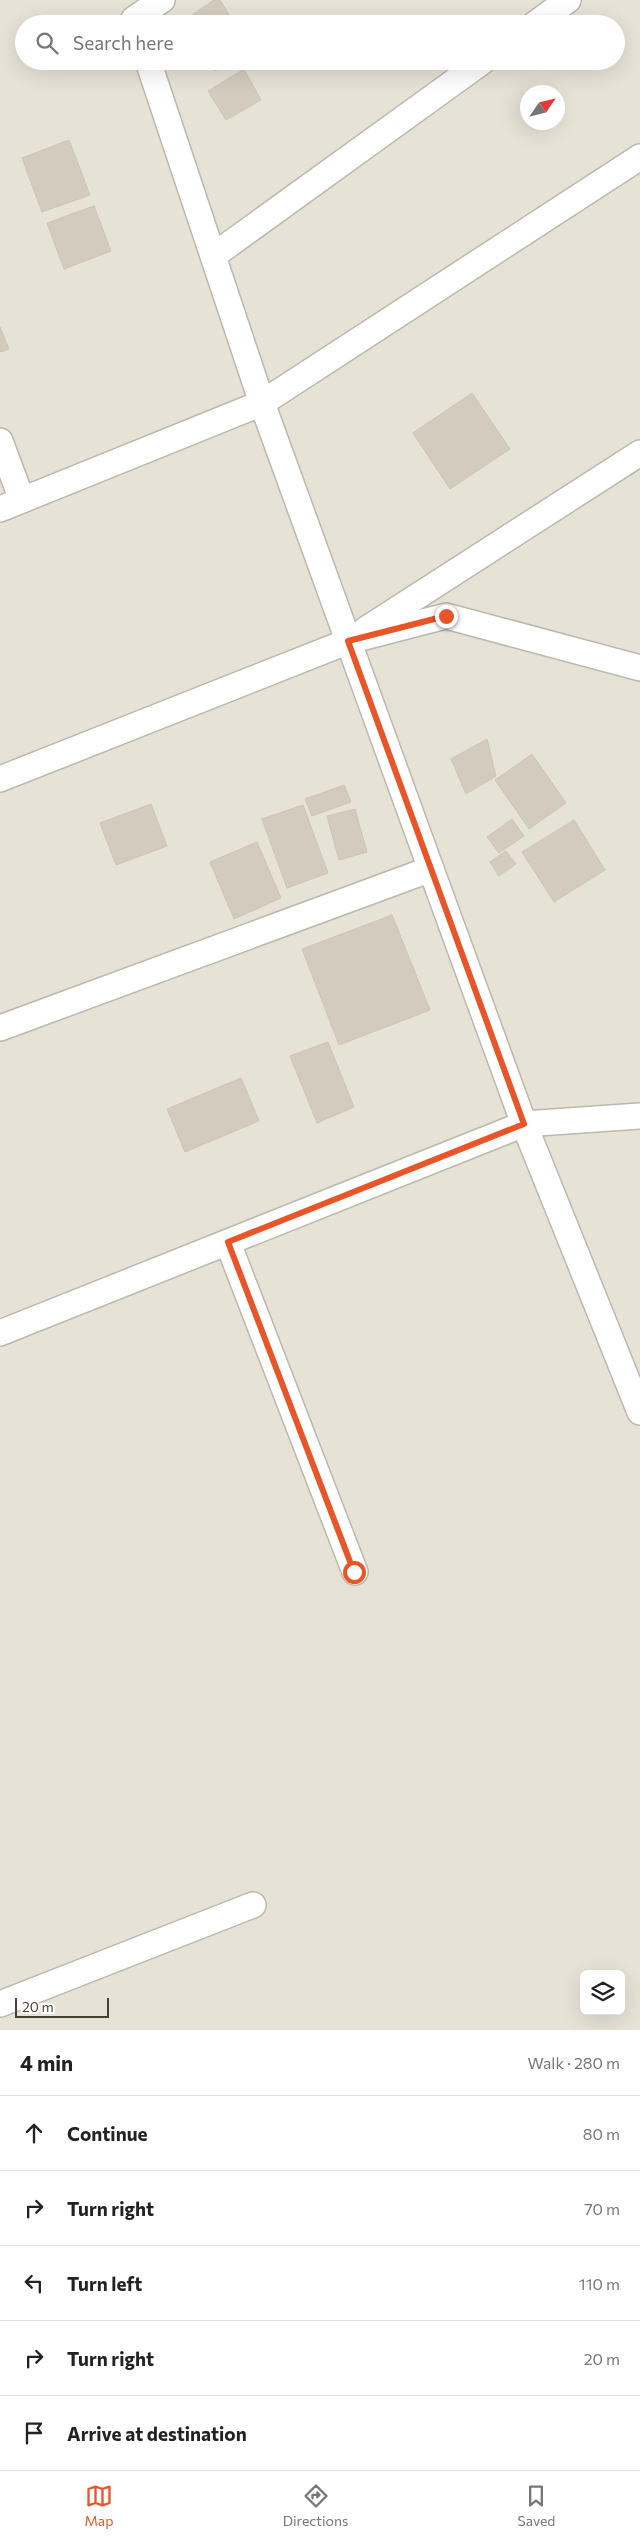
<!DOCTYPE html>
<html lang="en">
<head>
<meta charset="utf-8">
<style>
  :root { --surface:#fff; --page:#f2f2f2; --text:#222; --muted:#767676; --line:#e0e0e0; --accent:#e85529 }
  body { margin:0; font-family:Commissioner,sans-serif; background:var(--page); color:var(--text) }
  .controls { position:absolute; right:15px; bottom:15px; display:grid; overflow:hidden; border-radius:8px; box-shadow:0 5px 20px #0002 }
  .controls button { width:45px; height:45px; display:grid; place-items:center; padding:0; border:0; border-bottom:1px solid var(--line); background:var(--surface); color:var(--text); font:25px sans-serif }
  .compass { position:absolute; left:520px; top:85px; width:45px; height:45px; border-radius:50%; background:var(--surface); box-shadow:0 5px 20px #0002; rotate:55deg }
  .scale { position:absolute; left:15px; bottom:12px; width:94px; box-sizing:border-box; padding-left:5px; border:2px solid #454137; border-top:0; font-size:14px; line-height:18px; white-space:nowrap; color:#454137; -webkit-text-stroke:4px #fff; paint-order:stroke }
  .stop { position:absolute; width:15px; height:15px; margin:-11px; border:4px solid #e85529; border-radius:50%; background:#fff }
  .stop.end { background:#e85529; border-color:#fff; box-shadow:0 1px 5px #0008 }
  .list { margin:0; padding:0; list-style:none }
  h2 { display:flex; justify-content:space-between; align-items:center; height:65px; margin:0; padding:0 20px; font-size:21px }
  h2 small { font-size:16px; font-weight:400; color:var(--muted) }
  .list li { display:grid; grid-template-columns:32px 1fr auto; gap:15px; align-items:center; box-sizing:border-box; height:75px; padding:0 20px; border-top:1px solid var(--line) }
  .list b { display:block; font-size:19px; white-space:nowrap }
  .list em { font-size:16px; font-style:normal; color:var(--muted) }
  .icon { flex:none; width:28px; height:28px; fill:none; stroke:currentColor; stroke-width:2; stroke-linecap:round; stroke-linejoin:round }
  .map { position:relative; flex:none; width:640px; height:2030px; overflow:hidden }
  .search { position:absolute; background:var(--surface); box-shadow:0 5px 20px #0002; left:15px; right:15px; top:15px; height:55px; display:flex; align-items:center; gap:12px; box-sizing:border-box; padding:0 18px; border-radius:28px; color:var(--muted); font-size:19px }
  .sheet { height:440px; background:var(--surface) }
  nav { display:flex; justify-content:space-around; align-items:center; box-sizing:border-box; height:70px; border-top:1px solid var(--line); background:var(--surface); font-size:14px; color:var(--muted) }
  nav a { display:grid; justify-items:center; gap:2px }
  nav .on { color:var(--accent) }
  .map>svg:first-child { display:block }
  .residential { fill:#e6e2d6; fill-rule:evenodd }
  .building { fill:#d3ccbe; stroke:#cdc5b2 }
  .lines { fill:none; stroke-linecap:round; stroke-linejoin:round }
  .minor-casing { stroke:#bdb8ab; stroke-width:28 }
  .minor { stroke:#fff; stroke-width:25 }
  .route { stroke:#e85529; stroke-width:6 }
</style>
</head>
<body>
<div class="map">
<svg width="640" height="2030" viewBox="0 0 640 2030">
  <rect width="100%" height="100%" fill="#f2f0e8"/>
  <!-- residential -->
  <path class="residential" d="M0 0H640V2030H0ZM24 24H616V61H24ZM528 92H558V122H528ZM584 1974H621V2011H584Z"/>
  <!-- building -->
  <g class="building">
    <polygon points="214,0 220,0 235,24 183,24 182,22"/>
    <polygon points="209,61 230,61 215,71"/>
    <polygon points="244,69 261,100 226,120 208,91"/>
    <polygon points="69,140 90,195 42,212 22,158"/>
    <polygon points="94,206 111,251 64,269 47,223"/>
    <polygon points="0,327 9,349 0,352"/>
    <polygon points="472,393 510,449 450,489 413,433"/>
    <polygon points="487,739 496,776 466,794 451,759"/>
    <polygon points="532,754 566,803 529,829 495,780"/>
    <polygon points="344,785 351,802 312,816 305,799"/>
    <polygon points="151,804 167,846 116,865 100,823"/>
    <polygon points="303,805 328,873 287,888 262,819"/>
    <polygon points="355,809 367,852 339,860 327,816"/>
    <polygon points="512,819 524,836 499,853 487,837"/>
    <polygon points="574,820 605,870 554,902 522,852"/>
    <polygon points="257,842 281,898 234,919 210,862"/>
    <polygon points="506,851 516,864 499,876 490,862"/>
    <polygon points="392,915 430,1010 339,1045 302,949"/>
    <polygon points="328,1042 354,1107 317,1123 290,1056"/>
    <polygon points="241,1078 259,1121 185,1152 167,1109"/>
  </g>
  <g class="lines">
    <defs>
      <g id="minor">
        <polyline points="134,19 162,0"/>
        <polyline points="535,24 568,0"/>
        <polyline points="148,61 262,403 431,869 524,1124 640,1412"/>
        <polyline points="213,256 483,61"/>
        <polyline points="0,441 22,500"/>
        <polyline points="0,509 262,403 640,157"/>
        <polyline points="365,630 640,453"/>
        <polyline points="0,779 349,641 446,616 640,668"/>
        <polyline points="0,1028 431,869"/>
        <polyline points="228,1243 355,1572"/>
        <polyline points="0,1333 524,1124 640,1116"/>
        <polyline points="0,2004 253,1905"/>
      </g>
    </defs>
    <!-- minor casing -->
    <use href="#minor" class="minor-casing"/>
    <!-- minor -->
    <use href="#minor" class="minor"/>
  </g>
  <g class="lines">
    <!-- route -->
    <polyline class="route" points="354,1572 228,1242 524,1124 348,641 446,616"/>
  </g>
</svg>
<div class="controls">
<button><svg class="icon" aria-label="layers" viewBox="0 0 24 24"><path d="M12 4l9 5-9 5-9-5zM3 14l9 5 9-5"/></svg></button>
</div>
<svg class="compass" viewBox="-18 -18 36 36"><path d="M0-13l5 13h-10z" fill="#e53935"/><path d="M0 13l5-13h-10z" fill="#767676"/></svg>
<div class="scale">20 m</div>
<div class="stop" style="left:354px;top:1572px"></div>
<div class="stop end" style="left:446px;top:616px"></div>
<div class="search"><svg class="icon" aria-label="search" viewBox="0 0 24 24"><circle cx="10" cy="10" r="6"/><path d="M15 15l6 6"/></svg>Search here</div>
</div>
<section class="sheet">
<h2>4 min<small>Walk · 280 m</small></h2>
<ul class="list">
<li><svg class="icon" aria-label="ahead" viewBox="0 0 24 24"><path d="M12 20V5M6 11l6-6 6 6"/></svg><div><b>Continue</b></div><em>80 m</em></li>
<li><svg class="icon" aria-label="right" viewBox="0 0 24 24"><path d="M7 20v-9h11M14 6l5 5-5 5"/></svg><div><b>Turn right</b></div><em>70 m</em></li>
<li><svg class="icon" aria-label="left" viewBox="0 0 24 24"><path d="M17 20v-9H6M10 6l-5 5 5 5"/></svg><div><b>Turn left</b></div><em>110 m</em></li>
<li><svg class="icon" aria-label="right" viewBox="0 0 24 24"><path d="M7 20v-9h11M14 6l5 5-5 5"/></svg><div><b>Turn right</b></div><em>20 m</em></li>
<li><svg class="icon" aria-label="arrive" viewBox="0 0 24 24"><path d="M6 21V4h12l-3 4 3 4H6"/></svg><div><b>Arrive at destination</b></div></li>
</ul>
</section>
<nav>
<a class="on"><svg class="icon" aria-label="map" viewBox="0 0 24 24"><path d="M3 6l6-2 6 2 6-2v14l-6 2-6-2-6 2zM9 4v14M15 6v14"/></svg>Map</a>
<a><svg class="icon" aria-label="directions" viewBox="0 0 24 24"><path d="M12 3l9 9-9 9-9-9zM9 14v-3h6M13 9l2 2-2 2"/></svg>Directions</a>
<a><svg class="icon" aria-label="saved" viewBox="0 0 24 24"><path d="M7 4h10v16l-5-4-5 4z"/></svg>Saved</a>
</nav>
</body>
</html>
